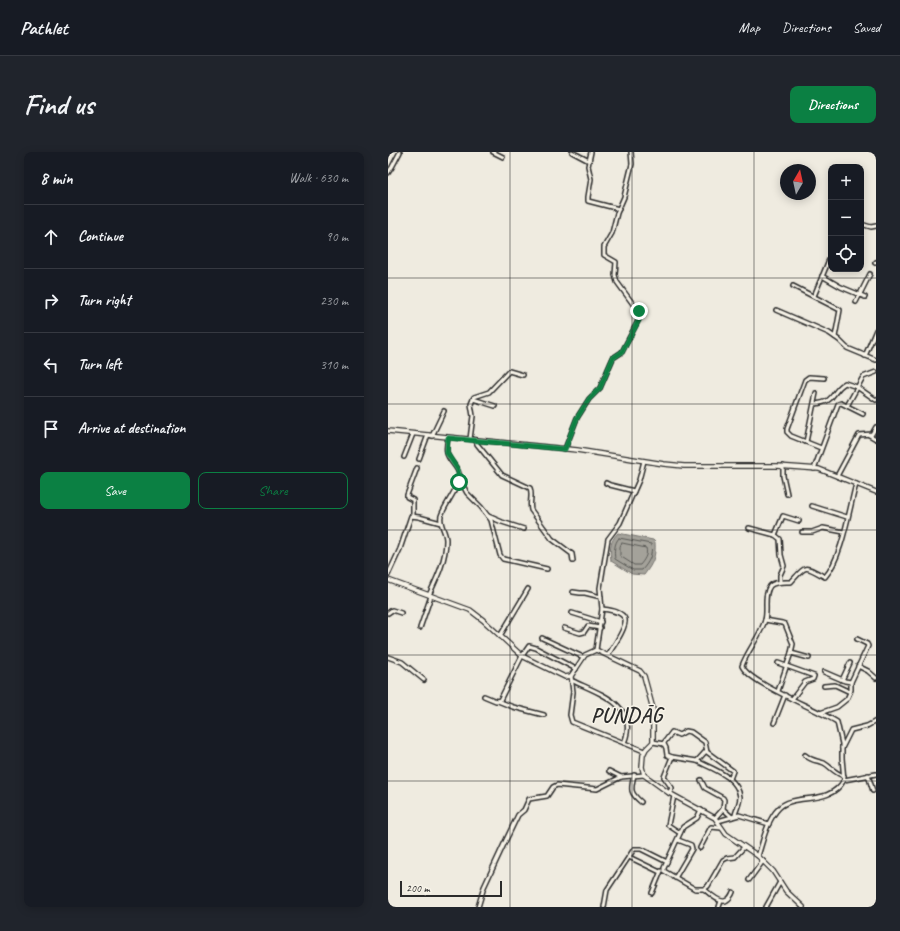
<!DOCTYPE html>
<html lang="en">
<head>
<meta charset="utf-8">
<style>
  :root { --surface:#171b24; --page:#20242c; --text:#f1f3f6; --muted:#9ea1a6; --line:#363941; --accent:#0b8043 }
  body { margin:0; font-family:Caveat,sans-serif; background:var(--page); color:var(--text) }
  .controls { position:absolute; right:12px; top:12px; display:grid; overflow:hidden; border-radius:8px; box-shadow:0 2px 10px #0003 }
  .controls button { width:36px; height:36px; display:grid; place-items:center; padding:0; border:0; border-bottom:1px solid var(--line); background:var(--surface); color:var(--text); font:20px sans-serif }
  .compass { position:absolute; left:392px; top:12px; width:36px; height:36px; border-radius:50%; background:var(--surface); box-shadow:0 2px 10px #0003; rotate:9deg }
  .scale { position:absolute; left:12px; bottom:10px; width:102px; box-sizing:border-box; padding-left:4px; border:2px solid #2b2b2b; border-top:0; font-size:11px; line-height:14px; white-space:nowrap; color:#2b2b2b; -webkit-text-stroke:3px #f7f3e8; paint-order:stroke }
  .stop { position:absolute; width:12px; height:12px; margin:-9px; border:3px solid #0b8043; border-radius:50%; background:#fff }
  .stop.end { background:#0b8043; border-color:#fff; box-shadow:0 1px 4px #0008 }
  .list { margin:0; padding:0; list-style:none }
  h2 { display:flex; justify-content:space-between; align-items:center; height:52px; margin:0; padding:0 16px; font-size:17px }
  h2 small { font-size:13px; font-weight:400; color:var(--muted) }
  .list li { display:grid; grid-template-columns:26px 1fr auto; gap:12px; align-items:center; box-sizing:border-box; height:64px; padding:0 16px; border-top:1px solid var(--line) }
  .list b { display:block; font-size:15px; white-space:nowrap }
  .list em { font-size:13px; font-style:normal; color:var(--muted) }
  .actions { display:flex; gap:8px; padding:12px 16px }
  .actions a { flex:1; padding:9px 0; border:1px solid var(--accent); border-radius:8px; text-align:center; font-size:14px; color:var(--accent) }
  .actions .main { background:var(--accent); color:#fff }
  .icon { flex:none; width:22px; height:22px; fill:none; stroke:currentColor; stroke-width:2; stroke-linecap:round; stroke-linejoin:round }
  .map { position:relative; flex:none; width:488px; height:755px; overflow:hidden; border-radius:8px }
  header { display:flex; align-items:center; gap:24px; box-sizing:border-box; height:56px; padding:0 20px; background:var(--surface); border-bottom:1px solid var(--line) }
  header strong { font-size:19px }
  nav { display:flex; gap:22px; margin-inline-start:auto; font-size:14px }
  .intro { display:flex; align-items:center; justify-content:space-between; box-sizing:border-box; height:96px; padding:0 24px }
  h1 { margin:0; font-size:28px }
  .button { padding:10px 18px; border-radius:8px; background:var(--accent); color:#fff; font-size:14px; font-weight:700 }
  main { display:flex; gap:24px; padding:0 24px }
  aside { flex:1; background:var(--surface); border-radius:8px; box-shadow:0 2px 10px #0003 }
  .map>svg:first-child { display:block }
  .water { fill:#a4a29a; stroke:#74726e }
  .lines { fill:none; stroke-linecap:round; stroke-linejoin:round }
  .shore { stroke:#5b5b57; stroke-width:1 }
  .minor-casing { stroke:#2b2b2b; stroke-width:6 }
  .tertiary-casing { stroke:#2b2b2b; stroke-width:6 }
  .minor { stroke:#f7f3e8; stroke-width:3 }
  .tertiary { stroke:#f7f3e8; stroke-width:3.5 }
  .route { stroke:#0b8043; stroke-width:5 }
  .grid { fill:none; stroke:#2b2b2b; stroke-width:1; stroke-opacity:0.55 }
  .labels { text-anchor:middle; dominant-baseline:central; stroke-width:3; stroke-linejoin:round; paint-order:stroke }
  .district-label { font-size:21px; font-weight:bold; letter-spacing:1px; fill:#2b2b2b; stroke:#f7f3e8 }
</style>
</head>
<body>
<header>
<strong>Pathlet</strong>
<nav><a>Map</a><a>Directions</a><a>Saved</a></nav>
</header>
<div class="intro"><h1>Find us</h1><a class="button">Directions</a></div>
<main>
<aside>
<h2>8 min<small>Walk · 630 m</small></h2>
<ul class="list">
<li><svg class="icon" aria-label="ahead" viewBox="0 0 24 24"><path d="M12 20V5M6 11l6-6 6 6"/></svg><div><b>Continue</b></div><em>90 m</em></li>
<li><svg class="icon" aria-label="right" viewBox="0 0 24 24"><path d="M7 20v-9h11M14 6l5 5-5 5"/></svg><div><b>Turn right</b></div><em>230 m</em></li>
<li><svg class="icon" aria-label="left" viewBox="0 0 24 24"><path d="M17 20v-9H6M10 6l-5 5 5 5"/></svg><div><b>Turn left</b></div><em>310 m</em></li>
<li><svg class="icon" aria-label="arrive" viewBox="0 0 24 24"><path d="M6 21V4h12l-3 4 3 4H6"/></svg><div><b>Arrive at destination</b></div></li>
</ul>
<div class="actions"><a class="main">Save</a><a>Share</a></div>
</aside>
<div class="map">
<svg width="488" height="755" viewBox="0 0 488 755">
  <rect width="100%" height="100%" fill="#efebe0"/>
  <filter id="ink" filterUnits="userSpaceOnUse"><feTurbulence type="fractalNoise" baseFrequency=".025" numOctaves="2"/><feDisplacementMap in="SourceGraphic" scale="8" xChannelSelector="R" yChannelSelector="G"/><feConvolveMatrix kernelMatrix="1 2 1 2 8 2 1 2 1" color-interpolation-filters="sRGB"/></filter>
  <g filter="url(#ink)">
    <!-- water -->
    <path class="water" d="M230 381 265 388 267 390C268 405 265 411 256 423L244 422 223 409C222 398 221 390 230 381Z"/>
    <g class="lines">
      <!-- shore -->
      <g class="shore">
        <path d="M231 386 263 392C265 403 261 410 254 418H245L227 407C226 400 226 391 231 386Z"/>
        <path d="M234 391 258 396C260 403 256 408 252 413H246L232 404V395Z"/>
      </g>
      <defs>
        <g id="minor">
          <polyline points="105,0 115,5"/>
          <polyline points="184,0 201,9"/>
          <polyline points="203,0 200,14 203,27 200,45 200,49 231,57"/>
          <polyline points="0,21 4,15 12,0"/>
          <polyline points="473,72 483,75 488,74"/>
          <polyline points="487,111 488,110"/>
          <polyline points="434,124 453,135 477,145"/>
          <polyline points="405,134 452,158 447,185"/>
          <polyline points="426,144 443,103"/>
          <polyline points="468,150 482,122"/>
          <polyline points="388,158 441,181 451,188 459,196 488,208"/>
          <polyline points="477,204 488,178"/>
          <polyline points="85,247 107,254"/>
          <path d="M426 252C449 250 442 240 457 231L469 235 488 248"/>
          <polyline points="459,254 475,225 488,220"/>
          <polyline points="481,283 488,287"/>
          <polyline points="44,284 56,259"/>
          <polyline points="82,287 85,264 83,252 86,245 101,240 121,219 135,223"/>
          <path d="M88 288 89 292 114 323 142 336C145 343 141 350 143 358L164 387 184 402 185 409"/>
          <polyline points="418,290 428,241"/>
          <polyline points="433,296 403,284 399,280 399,277 417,228 421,225 436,226"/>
          <polyline points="177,297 189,266 201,247 212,236 225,206 234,200 253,163 229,130 227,123 228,110 216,103 216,95 224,81 229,61 236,45 244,12 243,0"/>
          <polyline points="16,305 25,282"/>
          <polyline points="31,307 40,283"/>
          <polyline points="395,314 395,324 399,342"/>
          <polyline points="426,317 450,252 453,251 475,262"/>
          <polyline points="449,324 471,283 484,282 488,275"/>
          <polyline points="72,328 79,341 93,355 103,368 112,403 115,407 159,417"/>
          <polyline points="218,331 222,333 246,339"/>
          <polyline points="424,354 459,365"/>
          <polyline points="25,364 25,348 19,345 19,343 29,316"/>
          <polyline points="100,364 114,370 136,377"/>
          <polyline points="361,376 387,383 392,387 393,403 396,414 392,423 392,430"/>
          <polyline points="414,380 424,380 435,376 456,380"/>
          <polyline points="387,383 395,364 411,369"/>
          <polyline points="0,423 12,397 23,364 31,365 53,371"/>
          <polyline points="185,440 192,441 197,441 213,445"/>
          <path d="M41 443C49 426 58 408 58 388 58 380 51 372 53 364 56 354 72 333 72 325 71 315 61 310 59 301 58 296 59 290 60 286"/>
          <path d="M214 457C221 458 234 459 237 467 239 476 224 496 220 503"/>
          <polyline points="0,461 4,458 13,461"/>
          <polyline points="184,461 213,470"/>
          <polyline points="377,468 394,471 397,472 405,492 403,501"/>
          <polyline points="32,476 43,444"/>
          <polyline points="176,476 192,481 196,480 200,474 212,476"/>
          <polyline points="112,484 140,437"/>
          <polyline points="154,486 195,505"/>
          <polyline points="208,498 214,457 212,436 220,387 232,371 251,328 256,309"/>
          <polyline points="0,505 14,510 36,528"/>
          <polyline points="390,511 426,524 425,527 417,530 404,547"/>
          <polyline points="470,514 480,519 488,526"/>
          <polyline points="436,520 457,529 463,530"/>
          <polyline points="183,524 185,540 182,563 184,570 256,599"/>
          <polyline points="454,528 462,511"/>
          <path d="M185 529C210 541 252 553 236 591"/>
          <polyline points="436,534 447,533 462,540"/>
          <polyline points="390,539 403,501 421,506"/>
          <polyline points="96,544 108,549 112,548 134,504 141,494 148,496 188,517"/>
          <polyline points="110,549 125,555 156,563"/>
          <polyline points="432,561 449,555 459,547 463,538 463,530 480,494 479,492 469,487"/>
          <polyline points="386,571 397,543"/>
          <polyline points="265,590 276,592 278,596 279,603 284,605 276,625 284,636 281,641"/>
          <polyline points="275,592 284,580 291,583 298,579 303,580 317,590 319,600 345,619 342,627"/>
          <polyline points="454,596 463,578 479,574 488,569"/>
          <path d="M417 603C425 610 428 608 436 611 443 615 446 621 456 624"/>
          <polyline points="284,605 309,609 318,599"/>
          <path d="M309 609C325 617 350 625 352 645 352 651 348 658 347 663"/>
          <polyline points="221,619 233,625"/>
          <path d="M246 623C243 637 241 640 253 650"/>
          <polyline points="480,623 485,639"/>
          <polyline points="313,628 317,636 335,646 336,648 335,657 344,665"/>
          <polyline points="456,628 488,622"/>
          <polyline points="286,644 280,673 292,681"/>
          <polyline points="313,658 309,666 295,675 276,716 276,719 307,737 316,737 320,734 335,708 339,706 347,705 356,695"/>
          <polyline points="327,666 335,657"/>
          <polyline points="330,669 351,663 381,672"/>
          <polyline points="312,696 323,675 333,676"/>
          <path d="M370 704C375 689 379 668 391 656 407 640 441 655 456 628L454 606V592L449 570C430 557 362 532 354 514 359 499 372 485 377 468 380 458 375 443 382 434 387 429 397 430 403 430 419 413 415 413 437 425 454 406 461 358 468 332"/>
          <polyline points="241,705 272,720"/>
          <polyline points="287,726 304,697 303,693 290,688"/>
          <polyline points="361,728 375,709"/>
          <path d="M316 737C321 741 333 753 339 748 341 747 344 743 345 740"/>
          <polyline points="264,741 273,719"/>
          <polyline points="90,755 96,735 117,690 130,663 136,658 141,647 159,644 165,635 169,633 209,637 233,625 256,623"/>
          <polyline points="216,755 219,738 246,697 253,697 279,710"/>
          <polyline points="331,755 333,749"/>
          <polyline points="378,755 392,730"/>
        </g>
        <g id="tertiary">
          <polyline points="0,279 189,298 276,312 296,314 389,314 431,317 488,340"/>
          <polyline points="0,428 82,458 95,468 134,504 177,525 183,524 197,503 208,498 252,519 256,524 265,557 265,590 258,597 255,603 254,615 256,623 281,641 327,666 338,682 370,704 385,719 398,739 415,755"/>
        </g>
      </defs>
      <!-- minor casing -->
      <use href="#minor" class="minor-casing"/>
      <!-- tertiary casing -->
      <use href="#tertiary" class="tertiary-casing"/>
      <!-- minor -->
      <use href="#minor" class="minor"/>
      <!-- tertiary -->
      <use href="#tertiary" class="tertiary"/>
    </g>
  </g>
  <g class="lines" filter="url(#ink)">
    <!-- route -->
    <polyline class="route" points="71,330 70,318 59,301 60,286 177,297 189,266 201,247 212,236 225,206 234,200 253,164 251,159"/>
  </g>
  <!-- grid -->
  <path class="grid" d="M122 0V755M244 0V755M366 0V755M0 126H488M0 252H488M0 378H488M0 503H488M0 629H488"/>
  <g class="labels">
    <!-- district labels -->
    <g class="district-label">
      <text x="239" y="563">PUNDĀG</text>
    </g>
  </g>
</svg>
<div class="controls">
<button>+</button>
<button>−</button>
<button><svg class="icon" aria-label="locate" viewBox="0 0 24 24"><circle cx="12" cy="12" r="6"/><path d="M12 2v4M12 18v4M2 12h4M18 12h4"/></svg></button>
</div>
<svg class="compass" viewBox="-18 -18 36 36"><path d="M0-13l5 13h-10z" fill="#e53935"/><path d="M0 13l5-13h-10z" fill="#9ea1a6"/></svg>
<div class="scale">200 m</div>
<div class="stop" style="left:71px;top:330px"></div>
<div class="stop end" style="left:251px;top:159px"></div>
</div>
</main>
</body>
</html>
